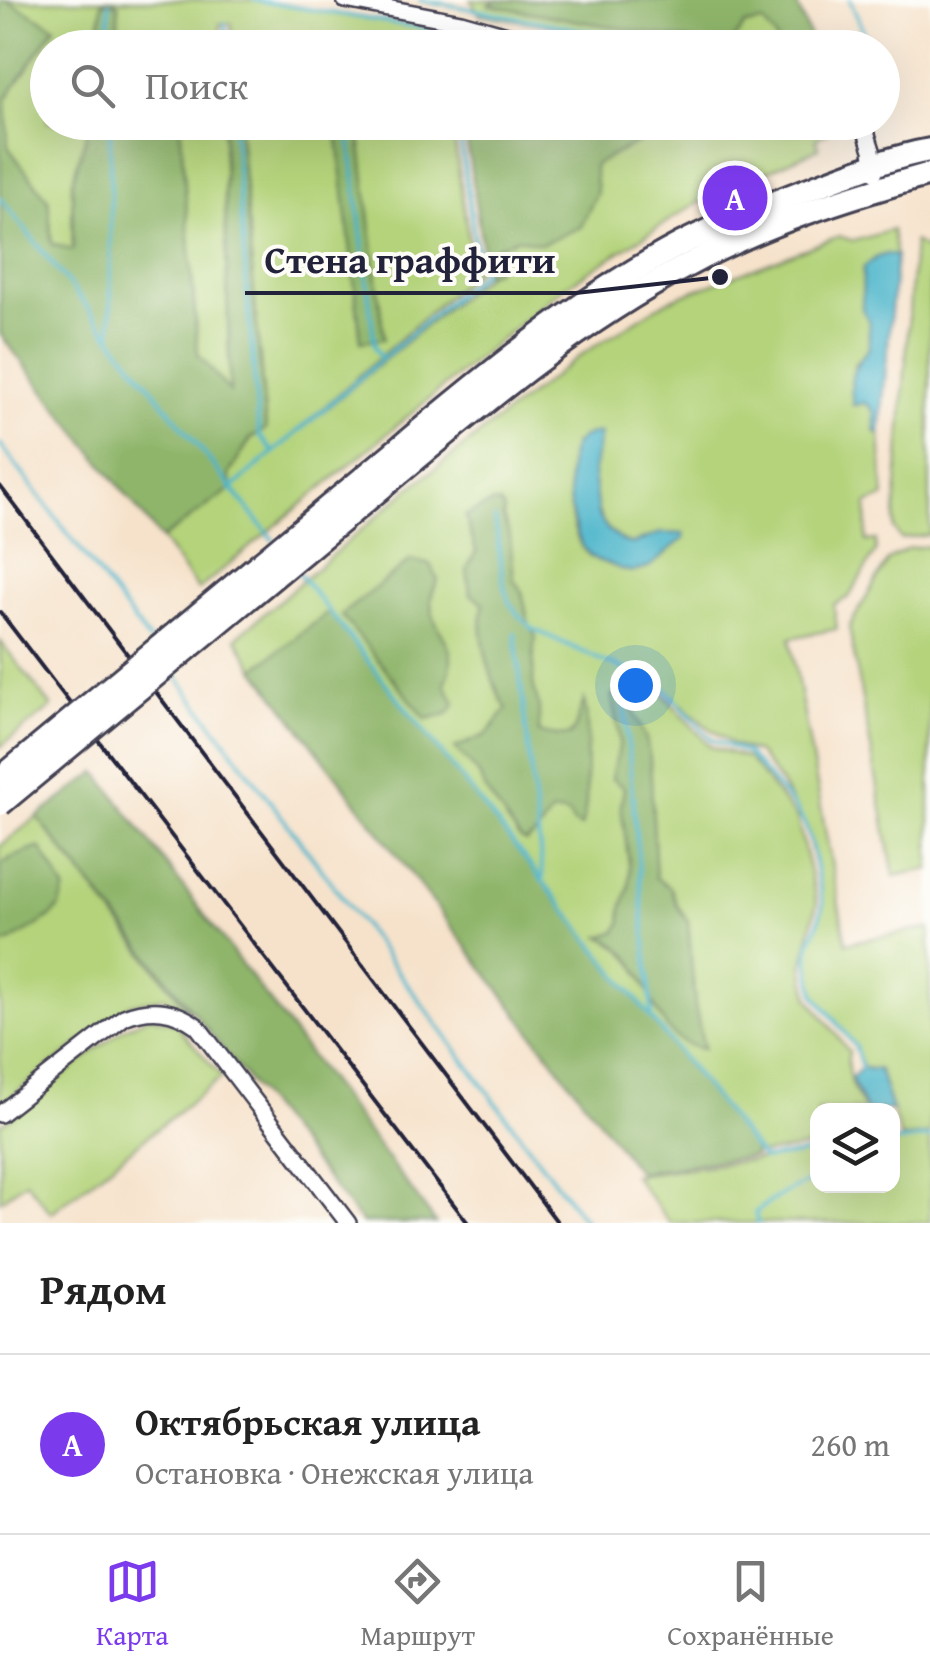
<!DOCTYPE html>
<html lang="ru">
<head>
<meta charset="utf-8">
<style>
  :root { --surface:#fff; --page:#f2f2f2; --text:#222; --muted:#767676; --line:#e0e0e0; --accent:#7c3aed }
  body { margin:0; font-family:"Gentium Book Plus",serif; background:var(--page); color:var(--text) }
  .controls { position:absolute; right:30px; bottom:30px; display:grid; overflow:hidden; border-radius:20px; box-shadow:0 10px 40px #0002 }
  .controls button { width:90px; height:90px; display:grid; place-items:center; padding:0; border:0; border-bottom:2px solid var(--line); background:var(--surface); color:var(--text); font:50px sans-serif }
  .you { position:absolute; left:635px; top:685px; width:35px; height:35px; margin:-25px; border:8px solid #fff; border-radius:50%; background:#1a73e8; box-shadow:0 0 0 15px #1a73e833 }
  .badge { display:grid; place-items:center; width:65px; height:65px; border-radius:50%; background:var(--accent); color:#fff; font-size:32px; font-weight:700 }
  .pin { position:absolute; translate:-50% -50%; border:5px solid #fff; box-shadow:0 2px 10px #0006 }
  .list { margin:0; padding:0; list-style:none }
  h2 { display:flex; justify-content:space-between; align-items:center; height:130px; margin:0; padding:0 40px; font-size:42px }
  h2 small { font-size:32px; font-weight:400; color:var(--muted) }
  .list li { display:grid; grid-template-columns:65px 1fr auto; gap:30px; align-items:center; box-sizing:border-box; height:180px; padding:0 40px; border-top:2px solid var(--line) }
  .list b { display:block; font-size:38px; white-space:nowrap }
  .list p { margin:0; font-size:32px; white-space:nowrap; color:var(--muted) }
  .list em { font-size:32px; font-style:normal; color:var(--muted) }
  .icon { flex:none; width:55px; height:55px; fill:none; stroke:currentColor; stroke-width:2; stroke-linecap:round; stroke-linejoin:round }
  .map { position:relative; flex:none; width:930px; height:1223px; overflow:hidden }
  .search { position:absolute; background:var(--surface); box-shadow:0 10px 40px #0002; left:30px; right:30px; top:30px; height:110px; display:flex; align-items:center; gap:25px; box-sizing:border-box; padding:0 35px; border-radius:55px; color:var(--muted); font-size:38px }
  .sheet { height:310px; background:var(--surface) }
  nav { display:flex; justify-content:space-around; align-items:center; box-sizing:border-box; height:140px; border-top:2px solid var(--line); background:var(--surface); font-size:28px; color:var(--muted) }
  nav a { display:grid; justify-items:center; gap:5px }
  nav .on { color:var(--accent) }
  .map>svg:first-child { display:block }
  .green { fill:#b4d37a; stroke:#6b7a5a; stroke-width:2.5; fill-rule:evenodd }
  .forest { fill:#8fb56a; stroke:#586c52; stroke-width:2.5 }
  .water { fill:#4db6cb; stroke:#386c83; stroke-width:2.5 }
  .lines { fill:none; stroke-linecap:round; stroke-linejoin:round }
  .stream { stroke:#4db6cb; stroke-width:4 }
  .street-casing { stroke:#423f51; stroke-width:20 }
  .primary-casing { stroke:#423f51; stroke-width:28 }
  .street { stroke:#fff; stroke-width:15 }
  .primary { stroke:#fff; stroke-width:22 }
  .rail { stroke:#22223b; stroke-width:4 }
  .primary-bridge-casing { stroke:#423f51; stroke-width:28; stroke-linecap:butt }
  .primary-bridge { stroke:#fff; stroke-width:22 }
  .leader { fill:none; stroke:#22223b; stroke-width:4 }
  .callout-dot { fill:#22223b; stroke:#fdfcf7; stroke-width:4 }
  .callout-label { font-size:38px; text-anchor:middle; font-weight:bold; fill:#22223b; stroke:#fdfcf7; stroke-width:8; stroke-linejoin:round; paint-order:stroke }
</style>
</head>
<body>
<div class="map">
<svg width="930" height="1223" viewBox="0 0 930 1223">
  <rect width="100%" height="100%" fill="#fdfcf7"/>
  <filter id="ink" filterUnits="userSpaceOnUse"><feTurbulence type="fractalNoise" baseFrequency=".01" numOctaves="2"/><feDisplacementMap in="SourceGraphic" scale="20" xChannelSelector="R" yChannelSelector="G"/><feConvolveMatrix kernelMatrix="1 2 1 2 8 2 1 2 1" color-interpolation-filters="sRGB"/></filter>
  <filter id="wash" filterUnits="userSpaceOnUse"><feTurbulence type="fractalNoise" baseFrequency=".0048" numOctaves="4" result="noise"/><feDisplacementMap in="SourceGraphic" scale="40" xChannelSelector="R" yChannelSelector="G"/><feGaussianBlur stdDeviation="2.25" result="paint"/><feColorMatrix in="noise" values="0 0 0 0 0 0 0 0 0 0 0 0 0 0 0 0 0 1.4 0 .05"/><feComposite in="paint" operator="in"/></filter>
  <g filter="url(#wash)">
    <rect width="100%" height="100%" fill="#f6e2cb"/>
    <!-- green -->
    <g class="green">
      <polygon points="6,0 250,0 439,30 442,47 233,47 231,23 220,24 221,47 118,47 118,4 102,2 98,47 48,48 48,122 90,123 72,182 73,251 52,244 48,200 8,147 6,99 55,27"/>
      <polygon points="471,0 496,0 490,4 745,25 763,22 776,38 777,47 680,47 479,14"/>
      <polygon points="180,123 223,123 230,394 198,354"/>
      <polygon points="239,123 452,123 470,251 476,271 266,459 484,277 486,274 495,270 494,249 517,238 594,165 651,136 696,129 713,123 842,123 816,139 819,148 695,204 564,287 198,590 161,539 231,489 229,474 251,438 266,429"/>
      <path d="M892 230 896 256 887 254 869 321V348L854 365 866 402 874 411 876 432 880 434 884 497 867 504 866 541 876 540V551L849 597 834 605 837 629 790 638 846 943 930 928V1134L901 1138 879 1070 864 1068 854 1046 815 995 808 959 810 943 818 924 823 904 806 827 781 784 758 753 733 745 705 725 660 686 627 670V673L662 693 711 747 748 758 797 818 817 902 803 966 809 998 849 1052C844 1074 854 1091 865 1110H818L817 1146 760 1154 330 612 255 669 236 638 404 493 581 355 669 300 839 236 854 241ZM574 444 594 458C591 493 594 533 632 544L646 538 684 539C670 546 654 567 641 570 628 573 622 570 611 565 604 562 595 560 590 556 565 535 566 472 574 444Z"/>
      <polygon points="914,242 930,252 930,535 901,539 894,529"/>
      <polygon points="930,546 930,869 894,876 849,627 888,560 909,548"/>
      <polygon points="0,641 52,707 0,747"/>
      <polygon points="37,817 189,1011 166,997 131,1004 0,1105 0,846"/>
      <polygon points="150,1016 175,1023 222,1077 51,1213 26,1181 0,1201 0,1125 124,1028"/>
      <polygon points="930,1137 930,1223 670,1223 633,1175 817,1152 818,1186 892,1186 893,1142"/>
    </g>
    <!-- forest -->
    <g class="forest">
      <polygon points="0,0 6,0 55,27 6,99 8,147 48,200 52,244 73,250 72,182 90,123 180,123 198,354 230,392 223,123 239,123 266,429 251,438 229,474 231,489 161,539 0,334"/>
      <polygon points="496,0 795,0 814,47 777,47 776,38 763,22 745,25 734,40 713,45 489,5"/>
      <polygon points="102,2 118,4 118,47 98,47"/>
      <polygon points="451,31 545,47 454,47"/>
      <polygon points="464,123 464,122 713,123 696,129 651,136 594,165 597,192 581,227 541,244 517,238 495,248 496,270 486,274"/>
      <polygon points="359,128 384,339 361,342 337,130"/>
      <path d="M492 503 500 504 504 510 503 517 510 537 514 580 522 591 529 625 533 629 536 639 534 645 533 683 539 708V733L557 736 570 735 575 728 584 700C589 724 587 748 586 772 586 792 588 808 581 827L573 823 569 815 561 812 551 813 538 833 526 842 520 839 486 791 478 773 455 748 486 735 507 709C492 687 475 629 484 603L470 594 467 569 476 551 465 516Z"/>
      <path d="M411 560 431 565 438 580C435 587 430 595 431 603 433 637 464 643 445 684L455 703C451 717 439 716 426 719L341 615Z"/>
      <polygon points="329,612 754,1148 755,1156 638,1172 255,669"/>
      <path d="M627 690 633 697 634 713 646 739 650 759 656 878 671 888 677 905 688 921 695 1006 704 1049C641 1040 660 960 601 937L617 931 621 924 622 909 629 886 630 871 621 806 624 788 612 779C611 766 618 759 619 746 621 728 612 712 612 695Z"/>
      <polygon points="97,772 436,1223 362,1223 37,817"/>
      <polygon points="40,847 65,889 60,906 52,916 8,943 0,944 0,866 10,858"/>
    </g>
    <!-- water -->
    <g class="water">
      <path d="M887 254 896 256 880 434 876 432 874 411 866 403 853 405C849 377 851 369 869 348V321L862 309 863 268 877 257Z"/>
      <path d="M600 433 593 472 598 515 608 530 622 541 632 544 661 533 684 534V539C670 546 655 567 641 570 629 573 622 570 612 565 605 562 596 561 591 556 570 540 562 468 574 446 580 436 589 434 600 433Z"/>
      <polygon points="862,1068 879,1070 892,1110 866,1110 852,1080 852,1077"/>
    </g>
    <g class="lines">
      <!-- stream -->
      <g class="stream">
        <polyline points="254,0 501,41"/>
        <polyline points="420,0 439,4"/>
        <polyline points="850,0 866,37 863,48"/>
        <polyline points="109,3 109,48"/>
        <polyline points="439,3 679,48"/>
        <polyline points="225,24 227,48"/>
        <polyline points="443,30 446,48"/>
        <polyline points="339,39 340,48"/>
        <polyline points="110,122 111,337"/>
        <polyline points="233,122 259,435 273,452"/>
        <polyline points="348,122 375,348 382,359"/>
        <polyline points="0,198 273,540"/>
        <polyline points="0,444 151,643"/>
        <polyline points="231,489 482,273 474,237 458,122"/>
        <polyline points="495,519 504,587 509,602 519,616 533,629 603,661 637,674 665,689 712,740 747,753 796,809 806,827 812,847 823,904 818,924 810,943 808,959 815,995 855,1046 862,1069"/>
        <polyline points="297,571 763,1159 818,1152"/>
        <polyline points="515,633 543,877"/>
        <polyline points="172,670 586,1223"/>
        <polyline points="624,700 652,1014"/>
        <polyline points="917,1138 930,1137"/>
        <polyline points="892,1142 915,1139"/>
        <path d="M758 1223 755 1213C773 1198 795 1186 818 1179"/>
      </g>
    </g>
  </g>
  <g filter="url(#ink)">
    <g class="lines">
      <defs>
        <g id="street">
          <polyline points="345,0 461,22 521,39 567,48"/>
          <polyline points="863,122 872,150 875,172"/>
          <path d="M0 1114 124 1017C151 1006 174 1009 197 1026L348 1223"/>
        </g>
        <g id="primary">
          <path d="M339 498C445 411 559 308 681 244 724 222 769 204 814 187 851 173 891 157 930 150"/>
          <path d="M351 513C459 424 563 331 688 265 763 224 848 197 930 174"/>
        </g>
      </defs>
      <!-- street casing -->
      <use href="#street" class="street-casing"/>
      <!-- primary casing -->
      <use href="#primary" class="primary-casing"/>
      <!-- street -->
      <use href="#street" class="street"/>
      <!-- primary -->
      <use href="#primary" class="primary"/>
      <!-- rail -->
      <g class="rail">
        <polyline points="0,486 558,1223"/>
        <polyline points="0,612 468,1223"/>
      </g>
      <defs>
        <g id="primary-bridge">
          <polyline points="0,779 339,498"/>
          <polyline points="0,804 351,513"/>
        </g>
      </defs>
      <!-- primary-bridge casing -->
      <use href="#primary-bridge" class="primary-bridge-casing"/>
      <!-- primary-bridge -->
      <use href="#primary-bridge" class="primary-bridge"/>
    </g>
  </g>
  <!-- callouts -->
  <path class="leader" d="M720 277L576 293H245"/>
  <circle class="callout-dot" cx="720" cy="277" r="10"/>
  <g class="callout-label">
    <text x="410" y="273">Стена граффити</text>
  </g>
</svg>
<div class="controls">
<button><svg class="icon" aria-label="layers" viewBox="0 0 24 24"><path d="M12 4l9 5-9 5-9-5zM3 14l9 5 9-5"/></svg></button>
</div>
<div class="you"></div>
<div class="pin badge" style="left:735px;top:198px">A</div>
<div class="search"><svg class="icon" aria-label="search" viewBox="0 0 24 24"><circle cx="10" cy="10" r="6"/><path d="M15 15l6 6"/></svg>Поиск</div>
</div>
<section class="sheet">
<h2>Рядом<small></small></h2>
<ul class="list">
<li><span class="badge">A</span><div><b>Октябрьская улица</b><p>Остановка · Онежская улица</p></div><em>260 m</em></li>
</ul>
</section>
<nav>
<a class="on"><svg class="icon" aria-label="map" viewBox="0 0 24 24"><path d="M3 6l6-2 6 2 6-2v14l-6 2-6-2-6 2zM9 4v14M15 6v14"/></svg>Карта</a>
<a><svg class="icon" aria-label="directions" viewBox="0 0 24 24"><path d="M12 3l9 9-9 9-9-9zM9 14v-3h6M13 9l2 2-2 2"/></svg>Маршрут</a>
<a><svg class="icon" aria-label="saved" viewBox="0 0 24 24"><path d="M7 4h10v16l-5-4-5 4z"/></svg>Сохранённые</a>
</nav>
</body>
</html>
